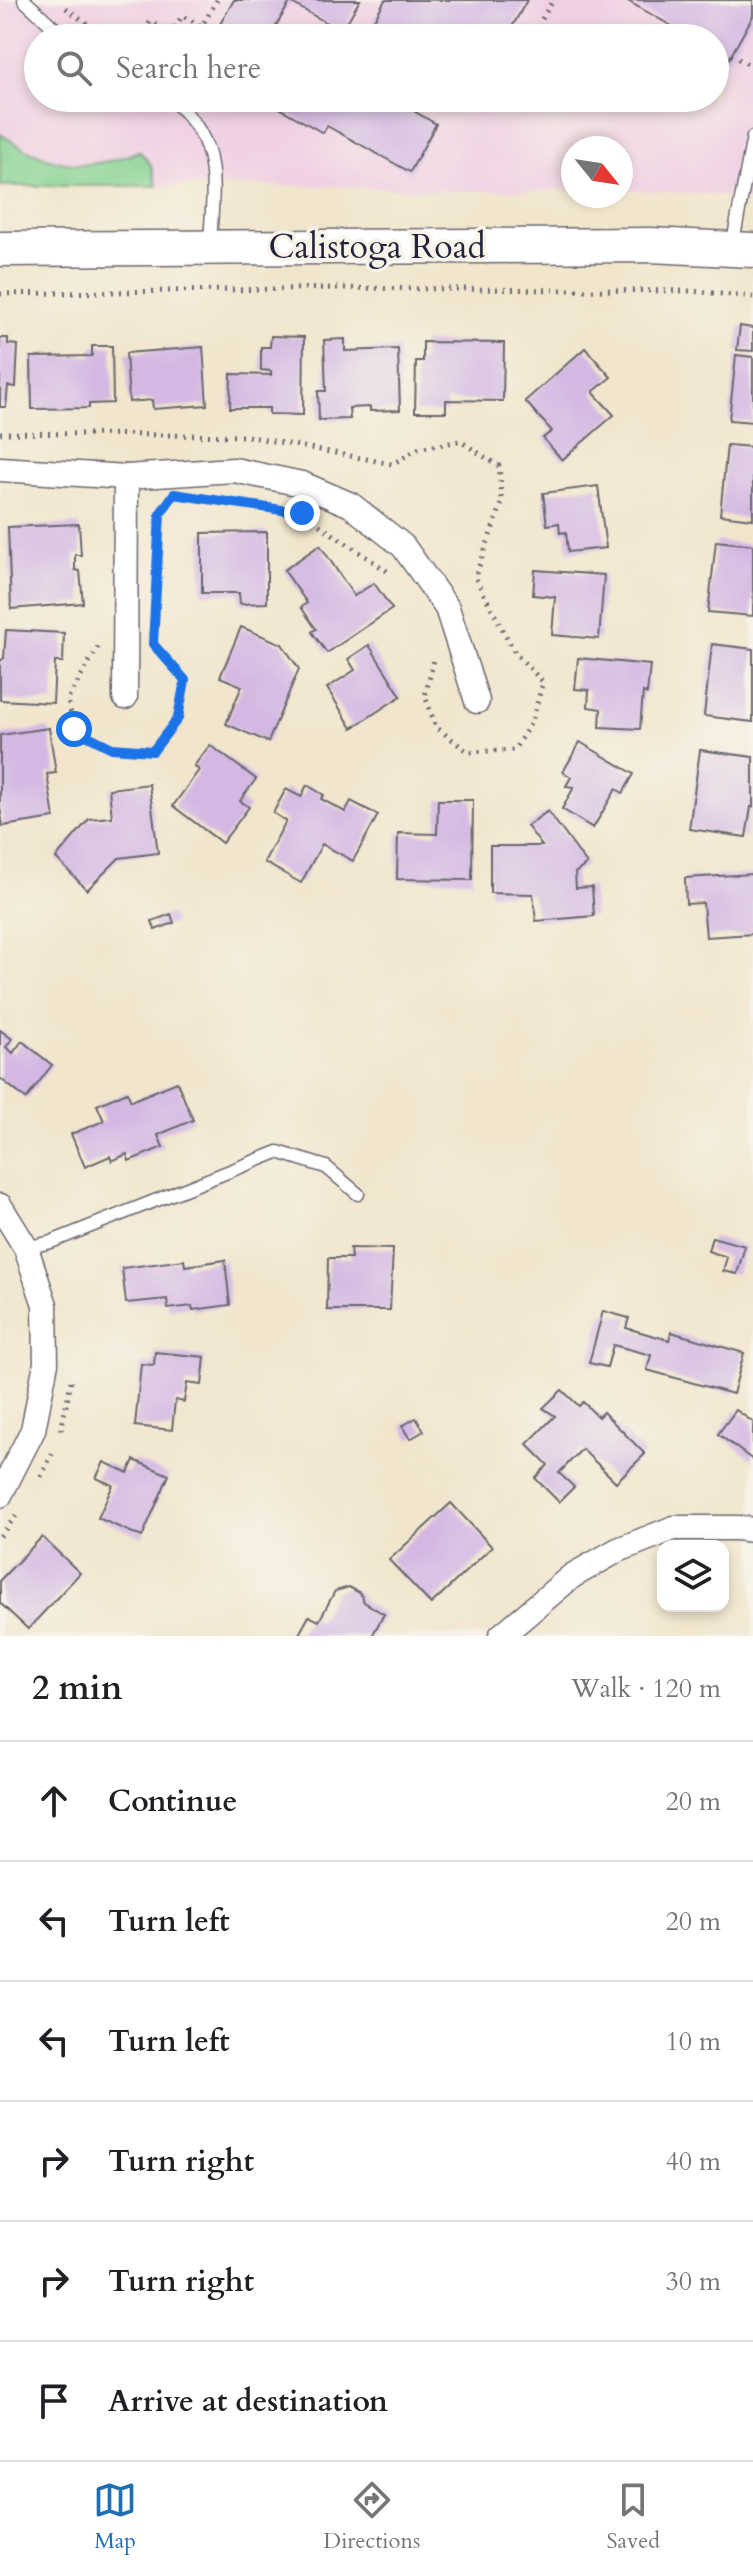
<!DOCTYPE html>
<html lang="en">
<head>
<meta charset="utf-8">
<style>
  :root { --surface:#fff; --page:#f2f2f2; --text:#202124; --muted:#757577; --line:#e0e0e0; --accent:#1f6fb2 }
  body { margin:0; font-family:Cardo,serif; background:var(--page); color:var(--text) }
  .controls { position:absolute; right:24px; bottom:24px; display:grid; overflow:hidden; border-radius:16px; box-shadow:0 4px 12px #0003 }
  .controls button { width:72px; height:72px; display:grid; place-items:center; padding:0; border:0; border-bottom:2px solid var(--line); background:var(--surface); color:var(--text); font:40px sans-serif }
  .compass { position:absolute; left:561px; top:136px; width:72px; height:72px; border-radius:50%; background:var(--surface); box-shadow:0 4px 12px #0003; rotate:120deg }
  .stop { position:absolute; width:24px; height:24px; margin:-18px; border:6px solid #1a73e8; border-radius:50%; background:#fff }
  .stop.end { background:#1a73e8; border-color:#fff; box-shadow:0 2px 8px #0008 }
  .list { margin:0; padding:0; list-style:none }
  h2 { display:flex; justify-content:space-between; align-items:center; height:104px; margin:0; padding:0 32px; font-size:34px }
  h2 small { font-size:26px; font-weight:400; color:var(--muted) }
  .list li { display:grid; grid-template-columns:52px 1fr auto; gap:24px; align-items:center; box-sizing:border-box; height:120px; padding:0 32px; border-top:2px solid var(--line) }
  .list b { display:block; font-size:30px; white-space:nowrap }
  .list em { font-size:26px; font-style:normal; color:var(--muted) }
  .icon { flex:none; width:44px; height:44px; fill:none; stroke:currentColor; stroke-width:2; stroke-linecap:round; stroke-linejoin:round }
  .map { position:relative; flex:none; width:753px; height:1636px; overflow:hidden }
  .search { position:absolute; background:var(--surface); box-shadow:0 4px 12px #0003; left:24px; right:24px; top:24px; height:88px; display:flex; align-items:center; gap:20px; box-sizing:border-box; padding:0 28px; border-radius:44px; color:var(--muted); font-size:30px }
  .sheet { height:824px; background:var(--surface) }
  nav { display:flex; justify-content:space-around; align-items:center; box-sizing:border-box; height:112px; border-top:2px solid var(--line); background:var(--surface); font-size:22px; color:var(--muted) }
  nav a { display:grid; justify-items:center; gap:4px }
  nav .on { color:var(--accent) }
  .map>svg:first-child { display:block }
  .built { fill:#f0d0e4; fill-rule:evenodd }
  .green { fill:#84d291; stroke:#537a66; stroke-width:2 }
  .building { fill:#d3b8e3 }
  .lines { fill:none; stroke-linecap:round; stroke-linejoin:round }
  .lane-casing { stroke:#6a666e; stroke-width:15 }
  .street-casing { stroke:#6a666e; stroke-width:27 }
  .secondary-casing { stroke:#6a666e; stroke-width:37 }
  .path { stroke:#6a666e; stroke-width:5; stroke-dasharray:2 6; stroke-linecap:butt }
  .lane { stroke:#fff; stroke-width:12 }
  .street { stroke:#fff; stroke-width:24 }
  .secondary { stroke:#fff; stroke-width:34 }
  .route { stroke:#1a73e8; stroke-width:10 }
  .labels { text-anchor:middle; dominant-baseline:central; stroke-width:7; stroke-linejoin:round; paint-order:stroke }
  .street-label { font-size:34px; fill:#22223b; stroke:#f7f3e8 }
</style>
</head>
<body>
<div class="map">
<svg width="753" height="1636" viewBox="0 0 753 1636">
  <rect width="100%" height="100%" fill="#f7f3e8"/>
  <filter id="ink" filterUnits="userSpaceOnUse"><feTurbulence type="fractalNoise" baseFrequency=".0125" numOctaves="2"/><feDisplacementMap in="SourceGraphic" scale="16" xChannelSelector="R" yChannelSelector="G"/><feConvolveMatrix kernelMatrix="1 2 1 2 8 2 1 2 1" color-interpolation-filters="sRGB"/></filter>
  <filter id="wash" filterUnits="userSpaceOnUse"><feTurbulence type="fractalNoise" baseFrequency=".006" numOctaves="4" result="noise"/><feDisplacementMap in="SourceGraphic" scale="32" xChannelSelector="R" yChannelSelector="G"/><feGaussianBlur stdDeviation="1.8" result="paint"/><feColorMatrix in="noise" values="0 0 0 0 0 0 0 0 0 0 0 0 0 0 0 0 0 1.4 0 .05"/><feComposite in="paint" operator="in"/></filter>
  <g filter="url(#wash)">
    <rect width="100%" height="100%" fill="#f1e5cc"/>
    <!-- built -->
    <path class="built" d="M0 0H753V201L716 195 621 189V148H573V190L451 191 334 186H0ZM38 38H715V98H38Z"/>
    <!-- green -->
    <path class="green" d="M0 134C50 165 82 175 139 151L150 163 157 186H0Z"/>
    <g id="blocks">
      <!-- building -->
      <g class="building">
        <polygon points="234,0 360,0 347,22 367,33 385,0 527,0 506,38 396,38 380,30 375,38 353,38 290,2 269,38 212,38"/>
        <polygon points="626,0 753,0 753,16 729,59 715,51 715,38 693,38"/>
        <polygon points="262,98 405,98 402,104 436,124 410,172 327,126 323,133"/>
        <polygon points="740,326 753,328 753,351 737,350"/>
        <polygon points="271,336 304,337 303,415 269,414 269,408 230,408 231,374 271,375 271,371 261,370 261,347 270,347"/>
        <polygon points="0,338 8,338 8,344 18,345 16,387 8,386 6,407 0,407"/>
        <polygon points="345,339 345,351 398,349 400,410 370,411 370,407 349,408 350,419 319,420 318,391 326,391 324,340"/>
        <polygon points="423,342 504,343 503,401 446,400 446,412 415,412 416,361 423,361"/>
        <polygon points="92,346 112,346 113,403 89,404 89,408 32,409 31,357 92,356"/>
        <polygon points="203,347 207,405 153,409 152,400 129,402 126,353"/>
        <polygon points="585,348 611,377 593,392 614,415 562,460 543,438 552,431 525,401"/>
        <polygon points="736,355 753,357 753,422 729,420"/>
        <polygon points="727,445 753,447 753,519 720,515"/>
        <polygon points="598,486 606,548 568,552 566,532 560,533 559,523 547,525 543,493"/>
        <polygon points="79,524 81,555 75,555 75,570 80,571 83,603 11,609 8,527"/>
        <polygon points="267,532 267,603 240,604 239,593 202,593 202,533"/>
        <polygon points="716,541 753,545 753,616 708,612"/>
        <polygon points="320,545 354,596 374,583 392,609 327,653 312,632 316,629 301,607 307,603 284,570"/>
        <polygon points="535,570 604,575 599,639 552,635 555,597 533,595"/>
        <polygon points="241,627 282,644 299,669 268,742 226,724 242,686 220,677"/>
        <polygon points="6,630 64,633 63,662 55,662 53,703 0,700 0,661 4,658"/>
        <polygon points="712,644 753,649 753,722 704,716"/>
        <polygon points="369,645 401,696 352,728 327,688 355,670 348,659"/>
        <polygon points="578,658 650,665 647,694 643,692 640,729 600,727 601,709 588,707 589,690 575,689"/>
        <polygon points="49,728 56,773 47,774 54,818 3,826 0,808 0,735"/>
        <polygon points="580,742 634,774 623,793 616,789 593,828 562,809 574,787 566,786 571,777 563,772"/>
        <polygon points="210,745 256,779 240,801 249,807 222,843 173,806 199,770 194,766"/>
        <polygon points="700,750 753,757 753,807 751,807 746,837 689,829"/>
        <polygon points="149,784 158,853 119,858 87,890 56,858 89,819 112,817 109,789"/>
        <polygon points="307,785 324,795 321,799 345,812 351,801 378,815 353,861 322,844 301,883 264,862 286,821 273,813 286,789 301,797"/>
        <polygon points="438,800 473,800 472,880 397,879 398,833 437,834"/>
        <polygon points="548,811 587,864 575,873 576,888 592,887 594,916 536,921 533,894 490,893 490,846 542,846 527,826"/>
        <polygon points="753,874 753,934 706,937 703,903 686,904 685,878"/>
        <polygon points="171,914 174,923 155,930 152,921"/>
        <polygon points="0,1030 12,1039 6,1047 13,1053 22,1041 52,1065 26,1099 0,1078"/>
        <polygon points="177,1082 193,1120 158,1135 163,1147 129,1161 127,1154 112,1161 110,1156 85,1167 71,1134 104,1121 97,1105 127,1092 131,1101"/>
        <polygon points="712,1237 745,1246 737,1274 723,1271 727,1257 708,1251"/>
        <polygon points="350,1248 393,1249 390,1310 327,1310 328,1258 351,1258"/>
        <polygon points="184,1260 185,1266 225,1260 230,1305 193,1310 192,1306 168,1309 167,1299 126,1303 122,1268"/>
        <polygon points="603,1311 629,1318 626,1328 669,1340 671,1332 744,1353 733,1394 647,1370 651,1355 613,1345 607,1367 589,1363"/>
        <polygon points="155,1352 205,1357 202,1385 187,1383 184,1402 175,1400 172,1430 135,1426 141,1364 154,1365"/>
        <polygon points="562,1390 579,1406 583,1402 598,1417 603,1412 645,1454 616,1482 582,1449 559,1473 574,1487 559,1502 535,1478 548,1465 527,1444 555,1416 543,1408"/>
        <polygon points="736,1410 753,1422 753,1460 718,1434"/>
        <polygon points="416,1418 424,1431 410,1439 402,1426"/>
        <polygon points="134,1460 169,1475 142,1537 98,1518 113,1485 96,1478 104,1462 128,1473"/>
        <polygon points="451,1503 492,1547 431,1604 389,1560"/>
        <polygon points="42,1537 80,1573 28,1629 0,1603 0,1580"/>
        <polygon points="349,1587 360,1593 364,1602 384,1614 372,1636 298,1636 309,1616 319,1621 335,1591"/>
      </g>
    </g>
  </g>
  <g filter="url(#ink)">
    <use href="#blocks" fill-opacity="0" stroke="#6a666e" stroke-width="2"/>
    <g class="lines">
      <defs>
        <g id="lane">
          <polyline points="24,0 65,38"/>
          <path d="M169 98C223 139 213 184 210 244"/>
          <polyline points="732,247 753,137"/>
          <polyline points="26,1248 51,1242 278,1152 326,1167 358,1194"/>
        </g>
        <g id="street">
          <polyline points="0,469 126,477 234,470 302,484 351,505 403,546 447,608 477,701"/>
          <polyline points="125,697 126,477"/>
          <polyline points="0,1206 26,1248 45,1305 46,1363 33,1430 0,1495"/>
          <polyline points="501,1636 572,1576 618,1550 674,1528 737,1528 753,1530"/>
        </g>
        <polyline id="secondary" points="0,249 650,245 753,250"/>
      </defs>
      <!-- lane casing -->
      <use href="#lane" class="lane-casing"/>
      <!-- street casing -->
      <use href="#street" class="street-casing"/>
      <!-- secondary casing -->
      <use href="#secondary" class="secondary-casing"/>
      <!-- path -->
      <g class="path">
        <polyline points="66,8 106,38"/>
        <polyline points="542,19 553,0"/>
        <polyline points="141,38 150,22 172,32 182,16 202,26 217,0"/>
        <polyline points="731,55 753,67"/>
        <polyline points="0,294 335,288 691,291 753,297"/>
        <polyline points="0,433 247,436 392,464 418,449 460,441 499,466 502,503 475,577 515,653 543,682 532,721 514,750 468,752 436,727 425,696 435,656"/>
        <polyline points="212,499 302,513 387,571"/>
        <polyline points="98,647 68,699 74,729 112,748 153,751 178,718 185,680 153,644 160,514 170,500"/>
        <polyline points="61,1430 72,1377"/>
        <polyline points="41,1477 52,1454"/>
        <polyline points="0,1536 16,1516"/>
      </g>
      <!-- lane -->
      <use href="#lane" class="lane"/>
      <!-- street -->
      <use href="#street" class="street"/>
      <!-- secondary -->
      <use href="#secondary" class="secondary"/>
    </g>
  </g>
  <g class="lines" filter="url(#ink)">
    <!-- route -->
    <polyline class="route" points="74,729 112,748 153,751 178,718 185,680 153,644 160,514 174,494 302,513"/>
  </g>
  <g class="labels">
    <!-- street labels -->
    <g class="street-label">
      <text x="377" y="247">Calistoga Road</text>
    </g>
  </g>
</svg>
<div class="controls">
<button><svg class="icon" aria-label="layers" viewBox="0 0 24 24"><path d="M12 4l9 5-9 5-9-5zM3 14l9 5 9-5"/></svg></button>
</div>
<svg class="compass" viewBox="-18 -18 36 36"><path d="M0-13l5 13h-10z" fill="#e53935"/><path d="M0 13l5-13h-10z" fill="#757577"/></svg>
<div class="stop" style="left:74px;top:729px"></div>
<div class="stop end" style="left:302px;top:513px"></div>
<div class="search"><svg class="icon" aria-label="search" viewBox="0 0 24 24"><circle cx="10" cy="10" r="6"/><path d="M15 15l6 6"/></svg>Search here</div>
</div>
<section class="sheet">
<h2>2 min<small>Walk · 120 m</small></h2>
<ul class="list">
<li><svg class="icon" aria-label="ahead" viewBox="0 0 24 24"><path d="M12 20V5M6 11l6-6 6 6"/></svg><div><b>Continue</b></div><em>20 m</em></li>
<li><svg class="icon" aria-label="left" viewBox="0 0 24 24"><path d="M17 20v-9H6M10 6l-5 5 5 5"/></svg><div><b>Turn left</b></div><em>20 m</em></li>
<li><svg class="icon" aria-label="left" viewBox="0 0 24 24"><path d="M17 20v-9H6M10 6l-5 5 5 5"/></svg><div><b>Turn left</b></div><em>10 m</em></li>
<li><svg class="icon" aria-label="right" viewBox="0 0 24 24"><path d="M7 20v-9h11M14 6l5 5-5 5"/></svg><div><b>Turn right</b></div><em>40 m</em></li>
<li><svg class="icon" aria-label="right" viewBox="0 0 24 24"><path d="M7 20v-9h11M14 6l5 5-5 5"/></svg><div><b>Turn right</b></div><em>30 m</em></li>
<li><svg class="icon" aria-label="arrive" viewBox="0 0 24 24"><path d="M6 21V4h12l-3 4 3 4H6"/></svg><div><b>Arrive at destination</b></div></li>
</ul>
</section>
<nav>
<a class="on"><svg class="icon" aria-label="map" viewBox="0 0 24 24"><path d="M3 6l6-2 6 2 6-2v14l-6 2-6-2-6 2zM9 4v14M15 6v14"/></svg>Map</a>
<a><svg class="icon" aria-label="directions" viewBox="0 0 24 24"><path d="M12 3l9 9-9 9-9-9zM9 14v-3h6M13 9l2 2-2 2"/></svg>Directions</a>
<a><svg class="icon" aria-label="saved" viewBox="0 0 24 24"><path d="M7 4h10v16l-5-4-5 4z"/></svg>Saved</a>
</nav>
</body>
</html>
